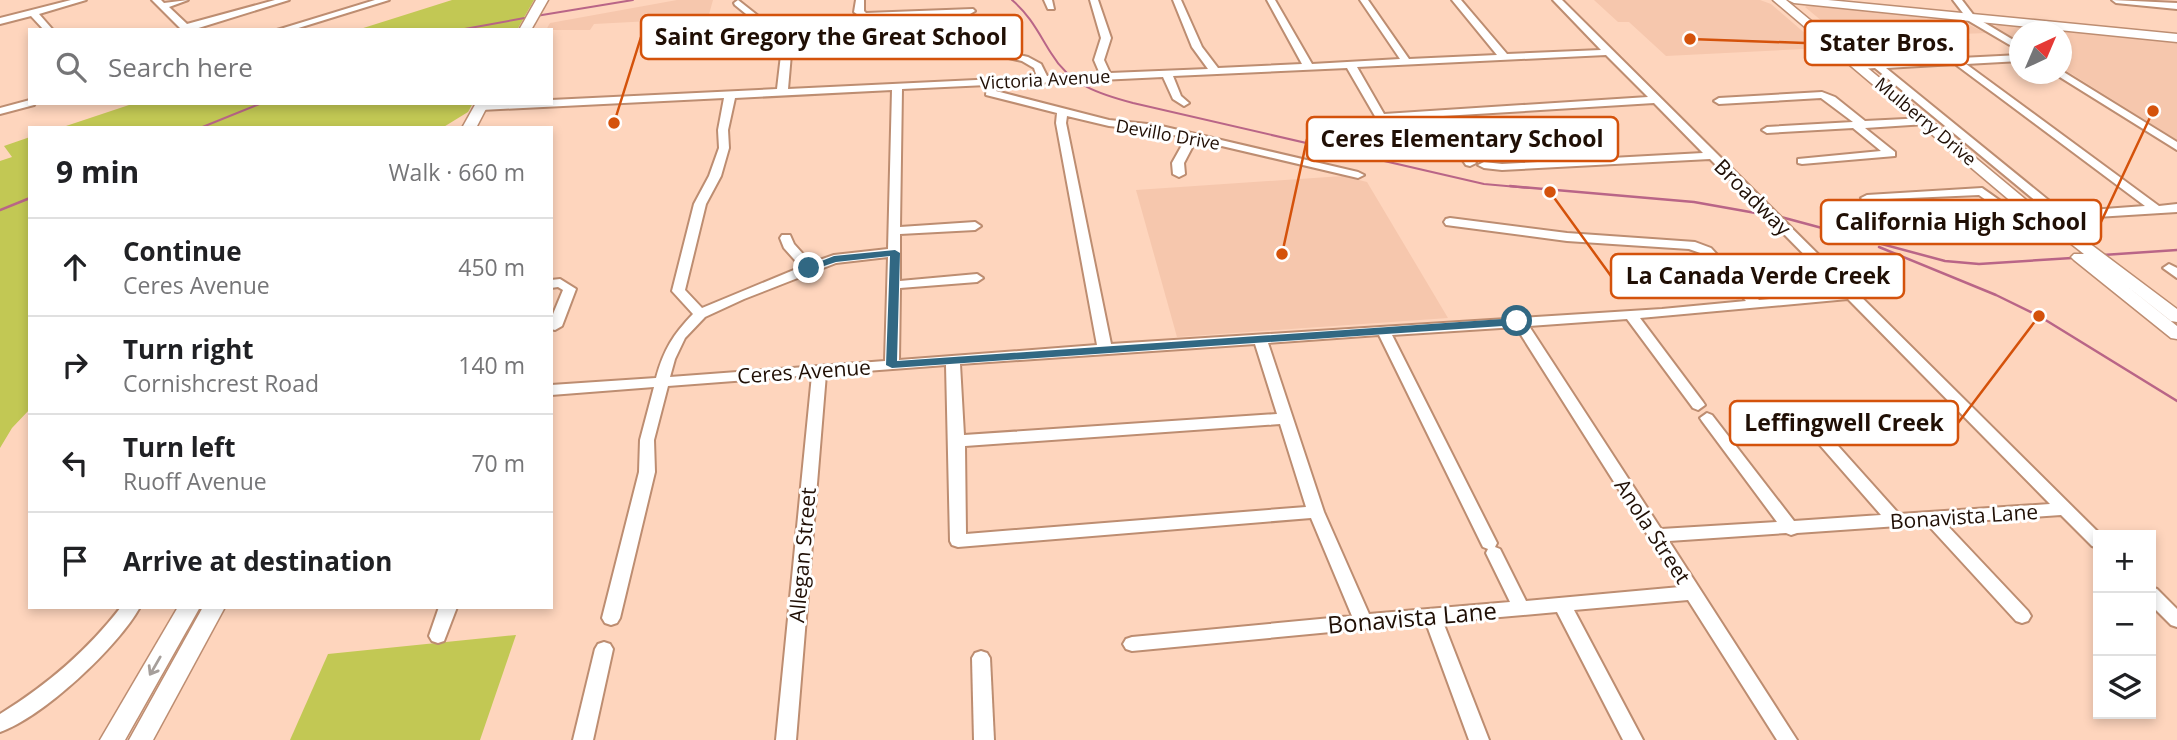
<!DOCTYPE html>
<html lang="en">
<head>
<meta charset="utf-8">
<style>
  :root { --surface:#fff; --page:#f2f2f2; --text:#202124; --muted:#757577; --line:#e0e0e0 }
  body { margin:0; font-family:"Open Sans",sans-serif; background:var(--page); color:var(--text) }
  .controls { position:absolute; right:21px; bottom:21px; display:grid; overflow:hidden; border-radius:0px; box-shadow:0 4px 10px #0003 }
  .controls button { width:63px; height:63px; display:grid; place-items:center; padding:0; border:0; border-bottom:2px solid var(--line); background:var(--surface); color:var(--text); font:35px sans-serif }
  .compass { position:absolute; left:2009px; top:21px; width:63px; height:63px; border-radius:50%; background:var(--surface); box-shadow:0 4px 10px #0003; rotate:44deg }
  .stop { position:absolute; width:21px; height:21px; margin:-16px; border:5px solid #316883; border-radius:50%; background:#fff }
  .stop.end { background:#316883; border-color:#fff; box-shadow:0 2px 7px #0008 }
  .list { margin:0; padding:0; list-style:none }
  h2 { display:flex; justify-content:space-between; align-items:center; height:91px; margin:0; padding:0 28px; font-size:30px }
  h2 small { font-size:23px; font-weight:400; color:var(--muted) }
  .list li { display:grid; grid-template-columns:46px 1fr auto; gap:21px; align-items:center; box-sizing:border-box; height:98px; padding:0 28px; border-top:2px solid var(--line) }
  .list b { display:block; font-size:26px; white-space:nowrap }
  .list p { margin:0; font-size:23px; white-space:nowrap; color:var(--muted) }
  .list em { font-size:23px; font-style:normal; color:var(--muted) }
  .icon { flex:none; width:38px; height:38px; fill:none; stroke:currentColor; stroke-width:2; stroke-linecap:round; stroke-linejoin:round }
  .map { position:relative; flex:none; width:2177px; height:740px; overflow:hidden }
  .search { position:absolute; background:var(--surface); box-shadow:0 4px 10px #0003; left:28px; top:28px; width:525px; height:77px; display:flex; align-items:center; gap:18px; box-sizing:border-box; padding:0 24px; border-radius:0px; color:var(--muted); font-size:26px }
  .panel { position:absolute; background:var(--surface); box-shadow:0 4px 10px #0003; left:28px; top:126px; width:525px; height:483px; border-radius:0px }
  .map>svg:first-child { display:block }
  .built { fill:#f6c7ad }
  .green { fill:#c2c854 }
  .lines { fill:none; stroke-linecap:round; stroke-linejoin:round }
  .stream-far1 { stroke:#b96587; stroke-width:2 }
  .stream { stroke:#b96587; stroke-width:2.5 }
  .minor-casing { stroke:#bd8d71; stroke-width:4 }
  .major-casing { stroke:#bd8d71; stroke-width:3 }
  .minor { fill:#fff; fill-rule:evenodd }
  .major { fill:#fff; fill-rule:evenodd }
  .oneway { stroke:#a69f9b }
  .route { fill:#316883 }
  .labels { text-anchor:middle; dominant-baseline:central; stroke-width:6; stroke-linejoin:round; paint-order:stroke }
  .far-street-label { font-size:18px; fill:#200f05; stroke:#fff }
  .street-label { font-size:21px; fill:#200f05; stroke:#fff }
  .near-street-label { font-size:24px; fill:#200f05; stroke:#fff }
  .leader { fill:none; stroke:#d4520b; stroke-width:2.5 }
  .callout-dot { fill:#d4520b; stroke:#fff; stroke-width:2.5 }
  .callout { fill:#fff; stroke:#d4520b; stroke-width:2.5 }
  .callout-label { font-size:23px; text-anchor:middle; font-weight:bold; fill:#200f05 }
</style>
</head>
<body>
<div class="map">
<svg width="2177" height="740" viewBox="0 0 2177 740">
  <rect width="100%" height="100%" fill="#fed5bd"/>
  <!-- built -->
  <g class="built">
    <polygon points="677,0 713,0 708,18 594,24 590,30 546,30 550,23"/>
    <polygon points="1594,0 1760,0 1771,4 1822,48 1666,56 1629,22 1618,22"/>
    <polygon points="1808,5 1961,21 1986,33 1962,34 1971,40 1852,46 1805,7"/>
    <polygon points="2001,24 2177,42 2177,140 2062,68 2062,32 2020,32 2019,42 1995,26"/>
    <polygon points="1343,176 1367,182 1448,318 1177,337 1136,190"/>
  </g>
  <!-- green -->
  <g class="green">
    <polygon points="452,0 534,0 517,30 357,30"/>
    <polygon points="135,103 473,103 468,112 442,128 60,128"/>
    <polygon points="30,137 30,409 12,428 0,448 0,161 12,157 4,146"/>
    <polygon points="516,635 480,740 290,740 328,654"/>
  </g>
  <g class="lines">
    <!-- stream-far1 -->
    <g class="stream-far1">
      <path d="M1012 0C1030 15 1039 34 1051 53 1070 85 1099 94 1133 103L1484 184 1530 188"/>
      <polyline points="536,16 633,0"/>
      <polyline points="459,30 530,17"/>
      <polyline points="200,128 262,103"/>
    </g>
    <!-- stream -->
    <g class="stream">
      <polyline points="1510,186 1694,202 1767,215"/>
      <polyline points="0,210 30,198"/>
      <polyline points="1781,217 1945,261 1979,264 2072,258"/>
      <polyline points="1879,247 1996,295 2039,316 2177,401"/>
      <polyline points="2103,255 2177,250"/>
    </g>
    <defs>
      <g id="minor">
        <polygon points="71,0 86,0 39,14 53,30 44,30 31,16 0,24 0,18"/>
        <polygon points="152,0 161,0 164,3 188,0 169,7 187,24 275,0 289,0 192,30 182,30"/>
        <polygon points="375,0 389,0 292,30 277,30"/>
        <path d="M738 0 785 37 790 48 815 47 839 53C833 56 801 54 791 54L788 89 1037 77 1034 68 1022 61 935 41 933 15 864 19 854 12 856 0H864V11L866 13 973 9 975 11 970 14 942 15 943 37 1028 57 1041 64 1047 76 1100 74 1094 60 1101 38 1090 0H1098L1111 38 1104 60 1110 73 1208 69 1192 47 1173 0H1181L1202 47 1218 68 1302 64 1267 0H1275L1312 64 1400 59 1360 0H1368L1409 59 1497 55 1452 0H1461L1507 54 1601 50 1553 0H1562L2101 535H2098V548L2092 546 2061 515 1945 523 2028 611 2031 616 2028 621 2022 623 2016 621 1927 524 1797 533 1791 535 1786 533 1669 541 1797 740H1777L1688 600 1574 610 1643 740H1623L1557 612 1443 622 1489 740H1469L1426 623 1132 651 1126 649 1123 644 1126 639 1132 637 1352 616 1311 518 958 547 952 545 950 541 946 365 826 374 796 740H776L812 375 668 386 654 440 655 472 620 618 617 623 611 625 605 623 602 618 639 472 640 440 654 387 551 395V385L656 378C664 349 673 335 693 314L672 291 694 204 709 176 719 148 718 130 724 98 481 110 476 107 481 104 551 103V100L777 89 781 55 712 58 707 55 712 52 780 49 778 40 735 5 734 3ZM1606 55 1648 97 1384 114 1357 67ZM1347 68 1383 130 1387 131 1392 128 1388 120 1433 117 1466 165 1470 166 1476 163 1443 116 1654 103 1703 153 1502 164 1484 162 1478 165 1484 168 1502 170 1710 159 1841 292 1759 300 1711 248 1695 242 1567 233 1450 218 1446 219 1444 222 1446 225 1567 241 1689 249 1703 254 1746 301 1662 309 1111 344 1066 123 1067 116 1109 126 1157 131 1186 138 1172 163 1173 174 1179 177 1185 174 1184 163 1196 140 1358 178 1364 175 1358 172 1157 125 1109 120 996 91 997 85 1163 77 1173 99 1184 106 1189 103 1181 96 1173 76ZM987 85 986 95 1057 113 1056 123 1097 345 899 360 900 288 977 282 983 278 977 274 900 281V234L975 230 981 226 975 222 900 227 902 89ZM892 90 888 249 834 255 811 263 794 244 790 235H782L780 238 784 248 801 267 702 308 685 290 706 204 721 176 729 148 728 130 735 98ZM888 257 885 361 670 377 675 359 685 338 705 317 744 299 836 263ZM1848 299 2050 504 1899 514 1822 428H1812L1810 432 1812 436 1881 515 1794 521 1712 415 1707 413 1700 418 1702 421 1777 522 1661 529 1529 326 1627 319 1693 408 1698 410 1705 405 1703 402 1640 318ZM1516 327 1647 534 1648 540 1651 541 1680 587 1526 601 1500 549 1495 547 1497 543 1392 335ZM1379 335 1481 543 1483 547 1488 549 1486 553 1510 602 1369 614 1324 512 1268 343ZM1255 344 1277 414 964 435 960 364ZM1280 424 1306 507 966 534 965 446Z"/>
        <polygon points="1044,0 1052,0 1054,9 1048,9"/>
        <polygon points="1953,0 1962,0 1975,17 2020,44 2020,51 1969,21"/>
        <polygon points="2112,0 2177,3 2177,9 2116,3"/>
        <path d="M2020 55V61L1966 64 2159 206 2177 204V212L2016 222 1979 195 1863 200 1861 198 1867 195 1982 188 2019 214 2049 212 1875 68 1861 69 1856 66 1861 63ZM1955 64 2145 206 2063 212 1886 68Z"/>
        <polygon points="2062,71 2177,142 2177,150 2055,74 2062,74"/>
        <polygon points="1822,92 1835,97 1865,121 1926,118 1931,121 1926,124 1865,128 1895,152 1895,156 1802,164 1798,163 1798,159 1881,151 1853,128 1767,133 1762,130 1767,127 1853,122 1821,98 1719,104 1714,101 1719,98"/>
        <polygon points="30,100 30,103 35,103 34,105 0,114 0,108"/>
        <polygon points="2169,264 2177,268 2177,278 2163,268"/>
        <polygon points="560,279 576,289 562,326 555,330 551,329 551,319 563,290 558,287 551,288 551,280"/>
        <polygon points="2151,587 2157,589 2177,609 2177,627 2171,625 2151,605"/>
        <path d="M121 607H140C118 647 43 717 0 732V714C47 685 87 651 121 607Z"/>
        <polygon points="439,607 457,607 444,641 438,643 432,641 429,636"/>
        <polygon points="604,642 610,644 613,649 593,740 573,740 595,649 598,644"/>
        <polygon points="981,651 987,653 990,658 994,740 974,740 972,658 975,653"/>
      </g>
      <g id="major">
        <polygon points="536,0 548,0 531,30 519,30"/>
        <polygon points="1773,0 1786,0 2043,214 2061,222 2177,309 2177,322 2171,321 2123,283 2177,326 2177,339 2171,338 2074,260 2071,257 2074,254 2084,254 2051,228 2033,220"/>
        <polygon points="1788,0 1828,0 2177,34 2177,42 1794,3"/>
        <polygon points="476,103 489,103 476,128 462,128"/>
        <polygon points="178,607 200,607 125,740 100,740"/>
        <polygon points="203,607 225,607 153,740 129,740"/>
      </g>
    </defs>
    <!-- minor casing -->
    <use href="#minor" class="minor-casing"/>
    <!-- major casing -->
    <use href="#major" class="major-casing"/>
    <!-- minor -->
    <use href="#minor" class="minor"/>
    <!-- major -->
    <use href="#major" class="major"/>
  </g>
  <!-- one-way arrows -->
  <defs><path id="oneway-shaft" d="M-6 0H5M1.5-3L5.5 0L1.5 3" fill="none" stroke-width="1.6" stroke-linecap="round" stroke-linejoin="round" transform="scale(1.75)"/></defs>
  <use class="oneway" href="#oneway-shaft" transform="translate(155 666) rotate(120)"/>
  <!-- route -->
  <polygon class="route" points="895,250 900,253 897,361 1517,318 1522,321 1517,325 892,368 886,365 890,256 836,262 809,271 804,268 834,256"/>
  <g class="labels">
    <!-- far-street labels -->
    <g class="far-street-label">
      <text transform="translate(1045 79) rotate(-3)">Victoria Avenue</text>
      <text transform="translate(1926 121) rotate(40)">Mulberry Drive</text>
      <text transform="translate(1168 134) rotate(10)">Devillo Drive</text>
    </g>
    <!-- street labels -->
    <g class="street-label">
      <text transform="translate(1753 197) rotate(45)">Broadway</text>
      <text transform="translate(804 371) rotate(-4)">Ceres Avenue</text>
      <text transform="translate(1964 516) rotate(-4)">Bonavista Lane</text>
      <text transform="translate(1653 531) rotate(57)">Anola Street</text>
      <text transform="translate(802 555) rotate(-85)">Allegan Street</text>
    </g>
    <!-- near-street labels -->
    <g class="near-street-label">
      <text transform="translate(1412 617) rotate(-5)">Bonavista Lane</text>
    </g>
  </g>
  <!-- callouts -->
  <path class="leader" d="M614 123L641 37M1690 39L1805 43M1282 254L1307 139M2153 111L2101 222M1550 192L1611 276M2039 316L1958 423"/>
  <g class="callout-dot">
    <circle cx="614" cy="123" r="7"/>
    <circle cx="1690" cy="39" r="7"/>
    <circle cx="1282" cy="254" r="7"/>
    <circle cx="2153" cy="111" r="7"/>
    <circle cx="1550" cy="192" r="7"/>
    <circle cx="2039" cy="316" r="7"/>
  </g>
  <g class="callout">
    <rect x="641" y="15" width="381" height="44" rx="7"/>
    <rect x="1805" y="21" width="163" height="44" rx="7"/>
    <rect x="1307" y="117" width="311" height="44" rx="7"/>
    <rect x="1821" y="200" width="280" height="44" rx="7"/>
    <rect x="1611" y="254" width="293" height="44" rx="7"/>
    <rect x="1730" y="401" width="228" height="44" rx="7"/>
  </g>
  <g class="callout-label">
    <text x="831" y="45">Saint Gregory the Great School</text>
    <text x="1887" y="51">Stater Bros.</text>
    <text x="1462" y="147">Ceres Elementary School</text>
    <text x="1961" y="230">California High School</text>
    <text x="1758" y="284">La Canada Verde Creek</text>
    <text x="1844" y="431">Leffingwell Creek</text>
  </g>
</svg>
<div class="controls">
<button>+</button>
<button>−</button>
<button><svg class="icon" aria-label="layers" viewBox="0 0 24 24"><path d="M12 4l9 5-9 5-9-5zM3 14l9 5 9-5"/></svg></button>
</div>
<svg class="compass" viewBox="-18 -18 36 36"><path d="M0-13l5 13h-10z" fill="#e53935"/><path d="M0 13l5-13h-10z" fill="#757577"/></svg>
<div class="stop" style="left:1517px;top:321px"></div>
<div class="stop end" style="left:809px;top:268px"></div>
<div class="search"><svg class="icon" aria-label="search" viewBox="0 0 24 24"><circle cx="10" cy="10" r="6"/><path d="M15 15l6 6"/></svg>Search here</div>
<section class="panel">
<h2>9 min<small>Walk · 660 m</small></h2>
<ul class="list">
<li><svg class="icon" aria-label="ahead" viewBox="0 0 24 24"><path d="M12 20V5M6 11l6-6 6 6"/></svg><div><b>Continue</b><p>Ceres Avenue</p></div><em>450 m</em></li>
<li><svg class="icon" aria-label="right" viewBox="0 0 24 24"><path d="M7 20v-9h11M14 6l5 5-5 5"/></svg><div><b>Turn right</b><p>Cornishcrest Road</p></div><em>140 m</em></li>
<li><svg class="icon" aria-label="left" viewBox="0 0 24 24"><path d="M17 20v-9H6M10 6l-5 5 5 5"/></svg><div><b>Turn left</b><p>Ruoff Avenue</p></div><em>70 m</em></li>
<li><svg class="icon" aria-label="arrive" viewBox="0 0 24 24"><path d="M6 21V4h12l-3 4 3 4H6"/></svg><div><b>Arrive at destination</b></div></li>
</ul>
</section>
</div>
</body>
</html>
